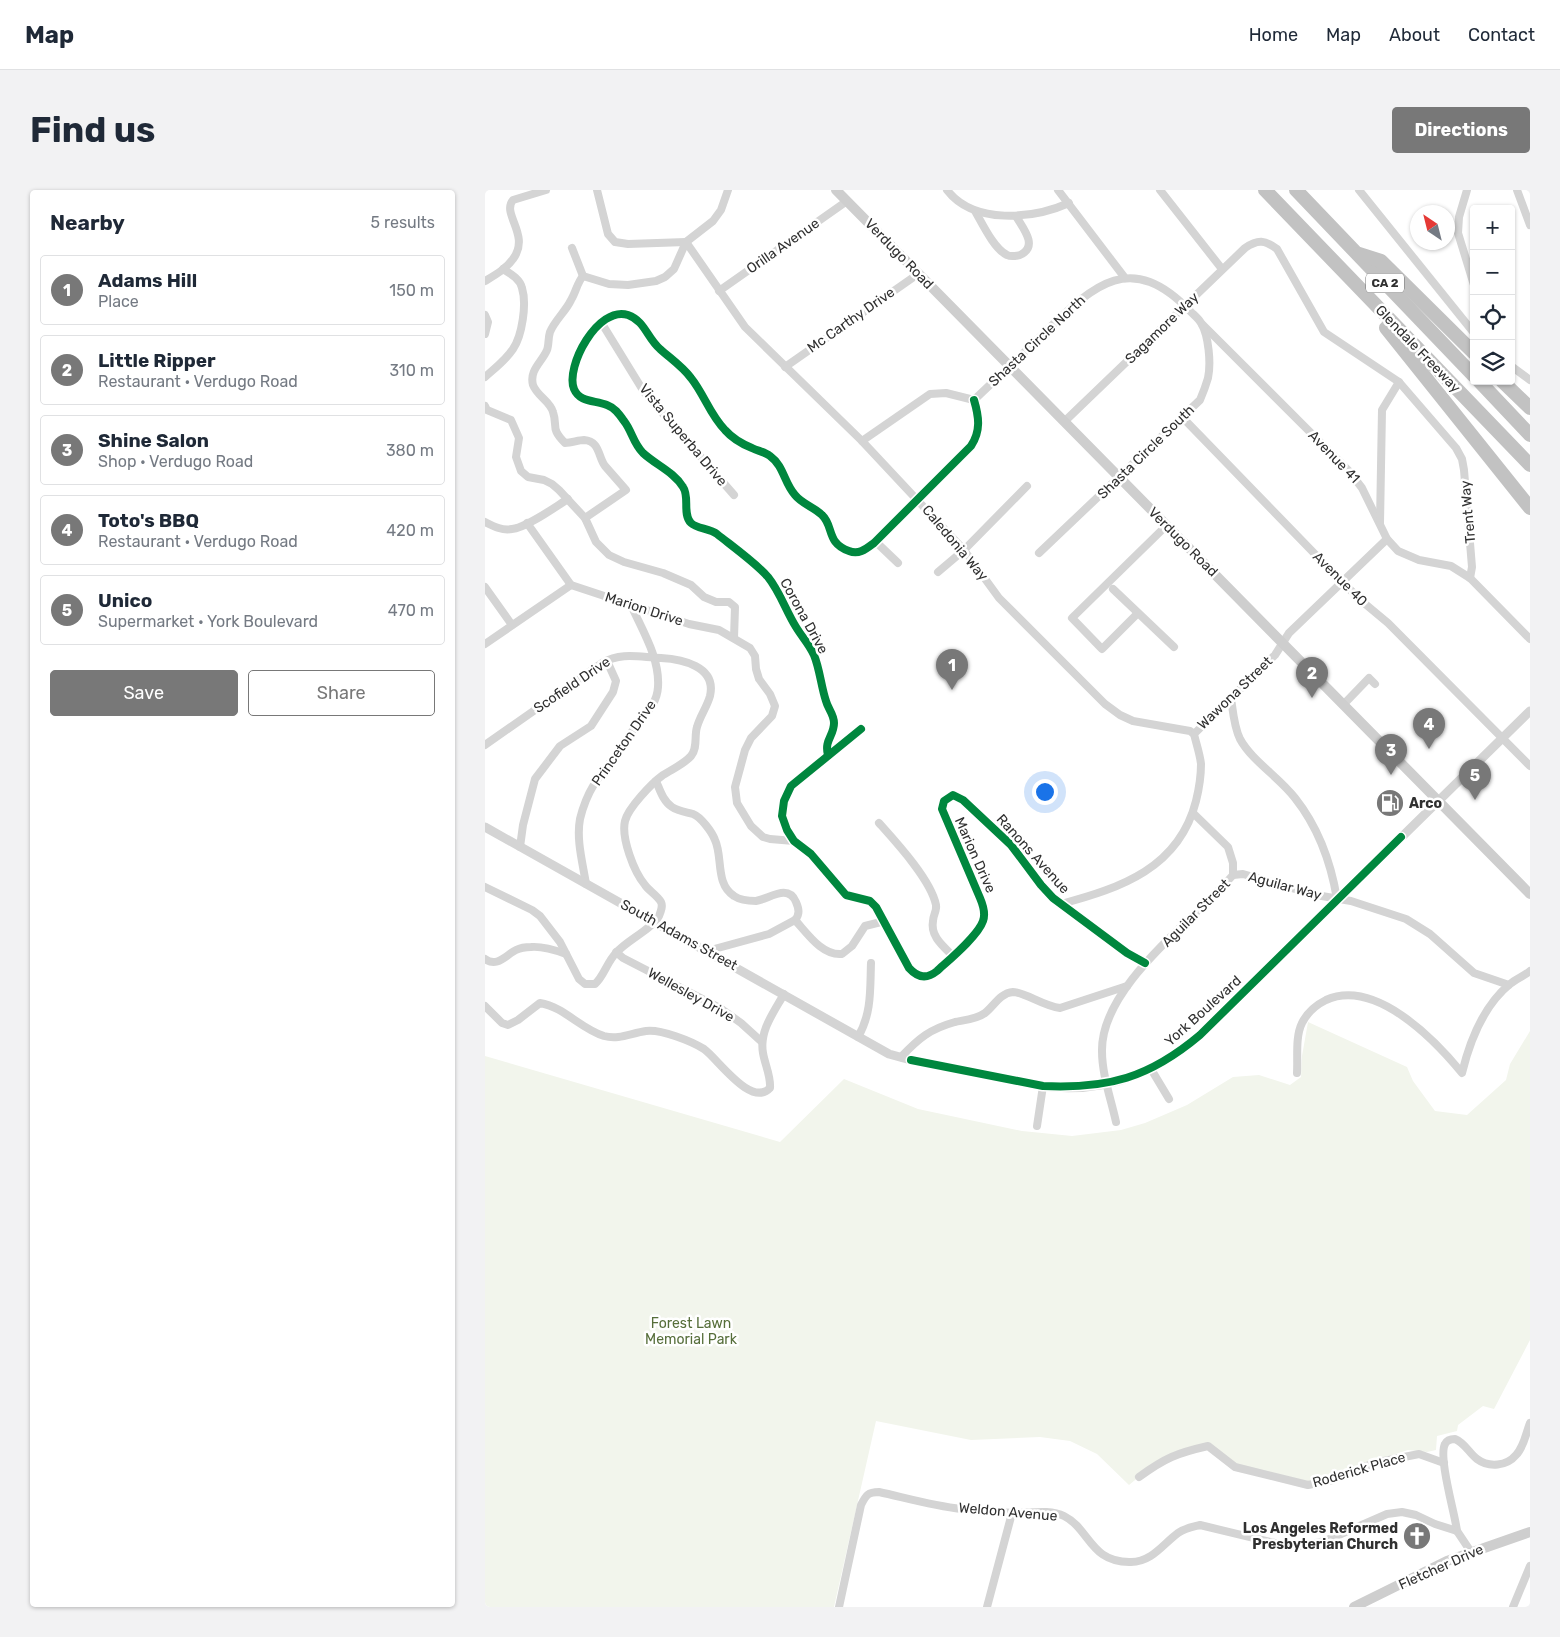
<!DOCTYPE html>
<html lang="en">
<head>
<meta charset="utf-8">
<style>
  :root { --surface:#fff; --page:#f2f2f3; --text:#1f2937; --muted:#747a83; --line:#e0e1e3; --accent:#787878 }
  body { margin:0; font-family:Rubik,sans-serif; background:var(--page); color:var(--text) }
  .controls { position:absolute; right:15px; top:15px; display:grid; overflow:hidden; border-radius:5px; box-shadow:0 1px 4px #0004 }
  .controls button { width:45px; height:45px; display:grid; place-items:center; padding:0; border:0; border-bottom:1px solid var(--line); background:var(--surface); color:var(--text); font:25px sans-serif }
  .compass { position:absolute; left:925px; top:15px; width:45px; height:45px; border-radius:50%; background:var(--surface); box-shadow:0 1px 4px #0004; rotate:325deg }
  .you { position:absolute; left:559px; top:601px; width:18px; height:18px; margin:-12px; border:4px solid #fff; border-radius:50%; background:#1a73e8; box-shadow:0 0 0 8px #1a73e833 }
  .badge { display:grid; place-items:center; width:32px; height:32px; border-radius:50%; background:var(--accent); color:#fff; font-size:16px; font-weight:700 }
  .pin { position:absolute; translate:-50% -41px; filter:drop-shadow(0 1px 2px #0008) }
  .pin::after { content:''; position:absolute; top:26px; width:18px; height:15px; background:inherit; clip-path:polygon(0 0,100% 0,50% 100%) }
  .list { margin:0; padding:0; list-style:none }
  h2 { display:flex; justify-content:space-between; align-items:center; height:65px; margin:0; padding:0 20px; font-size:21px }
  h2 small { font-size:16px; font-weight:400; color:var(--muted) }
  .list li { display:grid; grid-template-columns:32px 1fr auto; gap:15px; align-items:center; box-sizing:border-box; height:70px; margin:0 10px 10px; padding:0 10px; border:1px solid var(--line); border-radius:5px }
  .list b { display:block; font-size:19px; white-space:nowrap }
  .list p { margin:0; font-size:16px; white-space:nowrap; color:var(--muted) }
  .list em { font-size:16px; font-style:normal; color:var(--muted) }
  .actions { display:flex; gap:10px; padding:15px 20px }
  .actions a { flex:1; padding:11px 0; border:1px solid var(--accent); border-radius:5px; text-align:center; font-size:18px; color:var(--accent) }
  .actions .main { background:var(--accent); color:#fff }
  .icon { flex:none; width:28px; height:28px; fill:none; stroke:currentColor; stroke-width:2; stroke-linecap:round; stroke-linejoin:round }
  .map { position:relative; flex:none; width:1045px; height:1417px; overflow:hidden; border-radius:5px }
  header { display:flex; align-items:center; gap:30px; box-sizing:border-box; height:70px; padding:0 25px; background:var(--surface); border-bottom:1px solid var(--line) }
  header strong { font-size:24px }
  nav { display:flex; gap:28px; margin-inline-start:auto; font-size:18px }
  .intro { display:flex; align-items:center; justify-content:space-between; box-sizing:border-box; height:120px; padding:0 30px }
  h1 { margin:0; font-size:35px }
  .button { padding:12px 22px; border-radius:5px; background:var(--accent); color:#fff; font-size:18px; font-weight:700 }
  main { display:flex; gap:30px; padding:0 30px }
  aside { flex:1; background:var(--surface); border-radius:5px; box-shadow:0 1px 4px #0004 }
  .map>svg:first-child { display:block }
  .green { fill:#f2f5ec }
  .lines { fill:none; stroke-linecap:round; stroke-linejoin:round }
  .minor { stroke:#d4d4d4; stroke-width:8 }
  .tertiary { stroke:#d4d4d4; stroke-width:9 }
  .secondary { stroke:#cecece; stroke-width:10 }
  .motorway { stroke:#c2c2c2; stroke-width:14 }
  .cycleway-casing { stroke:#fff; stroke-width:11 }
  .cycleway { stroke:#00873e; stroke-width:8 }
  .labels { text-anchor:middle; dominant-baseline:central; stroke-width:5; stroke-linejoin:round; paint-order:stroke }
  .shield { fill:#fff; stroke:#6e6e6e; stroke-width:1 }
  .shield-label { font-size:12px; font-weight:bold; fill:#303030 }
  .street-label { font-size:14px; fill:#303030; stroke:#fff }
  .poi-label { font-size:14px; font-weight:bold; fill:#303030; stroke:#fff; text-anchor:start }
  .park-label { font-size:14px; fill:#566e3a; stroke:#fff }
</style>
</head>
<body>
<header>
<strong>Map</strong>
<nav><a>Home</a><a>Map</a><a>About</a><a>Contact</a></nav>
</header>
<div class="intro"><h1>Find us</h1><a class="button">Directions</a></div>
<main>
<aside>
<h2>Nearby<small>5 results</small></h2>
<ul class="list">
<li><span class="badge">1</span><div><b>Adams Hill</b><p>Place</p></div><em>150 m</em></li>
<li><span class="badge">2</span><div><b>Little Ripper</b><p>Restaurant · Verdugo Road</p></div><em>310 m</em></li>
<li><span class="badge">3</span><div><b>Shine Salon</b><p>Shop · Verdugo Road</p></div><em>380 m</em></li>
<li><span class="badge">4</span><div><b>Toto's BBQ</b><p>Restaurant · Verdugo Road</p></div><em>420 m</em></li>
<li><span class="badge">5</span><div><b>Unico</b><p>Supermarket · York Boulevard</p></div><em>470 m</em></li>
</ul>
<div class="actions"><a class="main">Save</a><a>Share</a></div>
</aside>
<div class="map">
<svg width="1045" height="1417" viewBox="0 0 1045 1417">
  <rect width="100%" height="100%" fill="#fff"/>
  <!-- green -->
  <polygon class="green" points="823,832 922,877 928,891 950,921 982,925 1021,890 1025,874 1045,841 1045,1150 1009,1219 998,1216 973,1235 972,1241 952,1246 951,1260 942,1262 923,1260 823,1293 750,1275 728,1257 667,1276 644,1295 612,1264 585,1251 555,1247 486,1250 391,1231 349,1417 0,1417 0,866 295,952 359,889 433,919 537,941 587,946 636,940 660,933 702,915 748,887 774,885 805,895 816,887 817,866"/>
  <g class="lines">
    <!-- minor -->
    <g class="minor">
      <polyline points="112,0 123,44 130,52 143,54 201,52 260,137 377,251 479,360 514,408 620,514 635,525 648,531 705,541 709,544"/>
      <path d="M462 0C489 35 548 29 584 13"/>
      <polyline points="573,0 640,88"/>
      <polyline points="675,0 737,79"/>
      <polyline points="874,0 989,143"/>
      <polyline points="982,0 974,27 973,43 989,95"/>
      <polyline points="1032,0 1045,35"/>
      <path d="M490 21C497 33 509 59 522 65 526 67 534 66 537 64 553 55 537 37 531 26"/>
      <polyline points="87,58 98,86"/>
      <path d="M0 91C10 85 21 79 28 69 46 45 16 24 28 10L61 0"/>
      <polyline points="234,101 362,11"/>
      <polyline points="0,125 3,132 0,144"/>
      <polyline points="116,132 159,202 249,305"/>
      <polyline points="717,134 864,281 877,298 902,349 913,361 934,370 966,376 985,388 1045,449"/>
      <polyline points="1026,176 1045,190"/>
      <polyline points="300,177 433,84"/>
      <path d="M0 187C10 178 20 171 28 159 37 146 42 114 37 98 35 89 26 84 18 79"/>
      <path d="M489 210C512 188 535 167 558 144 608 96 645 58 706 122 709 125 714 129 716 133 724 146 726 174 723 188 721 195 718 203 715 210L554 363"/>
      <polyline points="0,216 2,220 26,230 34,248 31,267 36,281 43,287 59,290 67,294 74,300 100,328 111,352 124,365 139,372 178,383 206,395 219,407 231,412 244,412 250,417 249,448"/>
      <polyline points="698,228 858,393 879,413 903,433 1045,576"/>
      <path d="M580 231 760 58C773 49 780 50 792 59L839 142 914 192 971 258 977 269 979 280 987 377 985 388"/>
      <polyline points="377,251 445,204 461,203 489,210"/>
      <path d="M100 328 141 300C134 292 127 284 120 276 113 267 115 251 99 250 93 250 87 253 80 253 65 238 73 237 68 222 65 211 52 206 48 195 44 180 57 172 62 160 64 155 63 148 65 142 70 130 81 121 86 110 91 102 92 93 98 86L124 94 143 95 171 91 180 87 189 79 201 52 228 31 236 20 243 0"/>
      <path d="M0 332C8 336 17 341 27 339 41 338 70 317 83 309"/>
      <polyline points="42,333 86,395 204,434 234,440 265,458 270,466 271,479 274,489 285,504 290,516 287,526 266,548 260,560 250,597 252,613 266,636 278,647 285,649 309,651"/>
      <polyline points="895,333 897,220 914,192"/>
      <polyline points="391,352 413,373"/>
      <polyline points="453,382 479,360 542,296"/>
      <polyline points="0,397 27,435"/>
      <polyline points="628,399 689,457"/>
      <polyline points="653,423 617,459 587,428 681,336"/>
      <polyline points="0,454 86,395"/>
      <path d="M746 508C748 522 749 537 755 549 767 571 794 587 810 608 833 637 846 673 852 709"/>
      <polyline points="858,515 884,488 890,494"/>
      <path d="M376 539 306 596 299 611 297 626 302 640 309 651 326 664 361 705 385 711 391 717 424 778C433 788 442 789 452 781 464 770 493 746 498 731 501 723 498 715 495 708L457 619 459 611 468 605 478 610 526 655 556 695 568 708 642 763 660 773"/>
      <path d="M0 555 117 473C137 462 153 467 176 468 196 469 232 476 225 506 222 517 215 526 212 537 209 546 213 558 206 566 198 575 187 579 178 585 167 593 143 618 140 631 136 648 149 682 160 695 164 701 172 705 176 712 178 716 176 721 174 726 166 740 142 750 131 763 122 772 119 786 110 794H100L94 789 75 752 55 726 47 720 0 697"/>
      <path d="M343 565C339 550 349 546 349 533 349 524 343 519 341 511 336 496 335 480 329 465 324 454 317 447 311 437 301 421 295 402 283 387 271 373 247 356 232 344 225 338 212 339 206 333 197 324 205 307 198 297 189 282 171 275 158 263 148 253 147 241 139 231 134 224 130 218 122 215 110 210 95 213 89 199 80 177 113 115 143 125 160 131 162 148 175 159 186 169 197 176 206 188 219 204 225 225 240 240 247 248 257 254 267 258 273 261 280 262 285 266 299 276 299 293 310 305 317 314 329 317 337 325 349 336 341 353 364 361 374 365 381 359 389 353L486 256C496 241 494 227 489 210"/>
      <path d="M171 591C175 600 178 611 187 617 193 621 201 622 208 624 216 627 227 642 230 650 238 667 230 694 249 706 255 710 264 711 271 711 284 709 303 693 311 712 314 719 315 724 310 730"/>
      <path d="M394 633C411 652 446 690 451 715 452 721 448 725 448 731 445 746 458 756 468 766"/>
      <polyline points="35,657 38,635 50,589 75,556 106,536 128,502 131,491 122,471"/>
      <polyline points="748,685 758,684 831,705 866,711 921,729 945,744 989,783 1024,795"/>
      <path d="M101 694C98 674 91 650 95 629 102 600 114 586 132 564 139 555 144 545 151 536 161 523 172 514 173 497 175 468 157 440 146 415"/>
      <path d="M576 714C636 698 694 678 711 611 714 599 716 586 716 574 715 564 711 553 709 544L790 465 804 443 902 349"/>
      <path d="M222 761 284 744 310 730C322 743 337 766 357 764L367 756 380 736 400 731"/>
      <polyline points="131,762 138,768 235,818 256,833 277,852"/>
      <path d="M0 769C12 778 21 765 31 760 35 758 42 757 46 757 58 756 70 760 81 764"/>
      <path d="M0 816 17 833 23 835 33 830 55 813C79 817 96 839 119 846 134 850 146 843 161 841 176 839 206 851 219 859 233 869 266 918 285 898 286 886 280 875 278 863 274 841 289 822 299 804"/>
      <path d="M373 847C387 823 385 799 386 773"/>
      <path d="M416 867C434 848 445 839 470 832 480 830 492 829 500 823 509 816 515 803 528 802 540 802 558 816 575 818L642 796"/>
      <polyline points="666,879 684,909"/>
      <path d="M812 883C813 868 810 847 817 833 822 823 831 815 841 810 890 788 949 849 977 883 985 850 998 816 1025 794 1031 789 1039 786 1045 781"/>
      <path d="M631 932C626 909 617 885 617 861 616 796 708 731 748 685V673L743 657 708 623"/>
      <polyline points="552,936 558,896"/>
      <path d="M654 1287C680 1268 692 1263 723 1256L750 1277 823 1295 848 1290 889 1273 934 1264 959 1273"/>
      <path d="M972 1341C970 1324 953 1267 960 1254 962 1250 965 1249 970 1249 980 1253 984 1263 992 1269 1004 1278 1022 1276 1031 1265 1039 1257 1041 1243 1045 1233"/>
      <path d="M354 1417 376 1315C381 1305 383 1302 394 1302 421 1308 449 1316 476 1319 494 1321 512 1322 530 1323 545 1323 565 1319 579 1326 605 1339 605 1373 646 1372 667 1372 678 1354 693 1343 700 1338 707 1337 715 1335L794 1354 818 1356 840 1351 902 1324 917 1322 931 1325 950 1334 972 1341 986 1362"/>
      <polyline points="502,1417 527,1323"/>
      <polyline points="1028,1417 1045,1376"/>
    </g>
    <!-- tertiary -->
    <path class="tertiary" d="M0 637 404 864C434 873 466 878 497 884 517 888 537 893 557 896 617 904 670 884 715 845L1045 521"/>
    <!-- secondary -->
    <g class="secondary">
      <polyline points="351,0 1045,704"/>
      <polyline points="869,1417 962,1371 1045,1342"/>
    </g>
    <!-- motorway -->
    <g class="motorway">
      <polyline points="780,0 1045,275"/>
      <polyline points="811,0 989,186"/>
      <polyline points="874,64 896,71 989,163"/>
      <polyline points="901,138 1045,318"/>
      <polyline points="994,191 1045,245"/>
      <polyline points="1017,191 1045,218"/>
    </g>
    <defs>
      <g id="cycleway">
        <path d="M376 539 306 596 299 611 297 626 302 640 309 651 326 664 361 705 385 711 391 717 424 778C433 788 442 789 452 781 464 770 493 746 498 731 501 723 498 715 495 708L457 619 459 611 468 605 478 610 526 655 556 695 568 708 642 763 660 773"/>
        <path d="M343 565C339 550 349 546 349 533 349 524 343 519 341 511 336 496 335 480 329 465 324 454 317 447 311 437 301 421 295 402 283 387 271 373 247 356 232 344 225 338 212 339 206 333 197 324 205 307 198 297 189 282 171 275 158 263 148 253 147 241 139 231 134 224 130 218 122 215 110 210 95 213 89 199 80 177 113 115 143 125 160 131 162 148 175 159 186 169 197 176 206 188 219 204 225 225 240 240 247 248 257 254 267 258 273 261 280 262 285 266 299 276 299 293 310 305 317 314 329 317 337 325 349 336 341 353 364 361 374 365 381 359 389 353L486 256C496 241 494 227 489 210"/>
        <path d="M426 870 558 896C623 899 664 888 715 845L916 647"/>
      </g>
    </defs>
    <!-- cycleway casing -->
    <use href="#cycleway" class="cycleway-casing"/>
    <!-- cycleway -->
    <use href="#cycleway" class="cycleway"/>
  </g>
  <!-- icons -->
  <defs>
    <symbol id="fuel-disc" viewBox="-11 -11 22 22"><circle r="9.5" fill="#787878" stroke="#fff"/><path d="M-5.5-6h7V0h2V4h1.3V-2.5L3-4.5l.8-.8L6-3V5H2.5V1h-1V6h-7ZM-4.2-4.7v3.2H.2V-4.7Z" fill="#fff"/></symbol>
    <symbol id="church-disc" viewBox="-11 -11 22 22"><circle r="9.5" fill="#787878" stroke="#fff"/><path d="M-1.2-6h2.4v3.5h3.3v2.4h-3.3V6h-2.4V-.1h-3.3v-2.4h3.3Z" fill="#fff"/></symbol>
  </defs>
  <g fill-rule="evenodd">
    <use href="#fuel-disc" x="889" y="597" width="32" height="32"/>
    <use href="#church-disc" x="916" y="1330" width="32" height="32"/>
  </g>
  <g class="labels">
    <!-- shield labels -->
    <rect class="shield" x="881" y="83.5" width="38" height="19" rx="4"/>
    <g class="shield-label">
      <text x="900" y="93">CA 2</text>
    </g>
    <!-- street labels -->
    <g class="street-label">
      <text transform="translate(298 56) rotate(-35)">Orilla Avenue</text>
      <text transform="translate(414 64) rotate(46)">Verdugo Road</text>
      <text transform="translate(366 130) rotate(-35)">Mc Carthy Drive</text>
      <text transform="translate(677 138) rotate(-44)">Sagamore Way</text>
      <text transform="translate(552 151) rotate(-43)">Shasta Circle North</text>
      <text transform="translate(933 159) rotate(46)">Glendale Freeway</text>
      <text transform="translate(198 245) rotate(50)">Vista Superba Drive</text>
      <text transform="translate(661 262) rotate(-44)">Shasta Circle South</text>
      <text transform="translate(849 267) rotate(46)">Avenue 41</text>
      <text transform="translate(983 322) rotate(-95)">Trent Way</text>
      <text transform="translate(698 352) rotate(45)">Verdugo Road</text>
      <text transform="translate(470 353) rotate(50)">Caledonia Way</text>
      <text transform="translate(855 389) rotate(45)">Avenue 40</text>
      <text transform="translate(159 419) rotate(18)">Marion Drive</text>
      <text transform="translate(319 426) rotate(61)">Corona Drive</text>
      <text transform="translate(87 495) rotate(-34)">Scofield Drive</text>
      <text transform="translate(750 503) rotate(-44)">Wawona Street</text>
      <text transform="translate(139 553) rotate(-55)">Princeton Drive</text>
      <text transform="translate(548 664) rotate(48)">Ranons Avenue</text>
      <text transform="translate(490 665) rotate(66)">Marion Drive</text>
      <text transform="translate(800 696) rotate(15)">Aguilar Way</text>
      <text transform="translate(711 723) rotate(-45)">Aguilar Street</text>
      <text transform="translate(194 745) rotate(29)">South Adams Street</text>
      <text transform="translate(206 805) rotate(29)">Wellesley Drive</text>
      <text transform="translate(718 821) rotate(-42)">York Boulevard</text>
      <text transform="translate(874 1280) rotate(-16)">Roderick Place</text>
      <text transform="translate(523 1322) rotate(5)">Weldon Avenue</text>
      <text transform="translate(956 1377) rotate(-24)">Fletcher Drive</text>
    </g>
    <!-- poi labels -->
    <g class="poi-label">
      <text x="924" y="613">Arco</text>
      <text x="913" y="1338" text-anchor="end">Los Angeles Reformed<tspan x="913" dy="16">Presbyterian Church</tspan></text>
    </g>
    <!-- park labels -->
    <g class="park-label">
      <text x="206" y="1133">Forest Lawn<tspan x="206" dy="16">Memorial Park</tspan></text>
    </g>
  </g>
</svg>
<div class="controls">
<button>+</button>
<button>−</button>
<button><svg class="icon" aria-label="locate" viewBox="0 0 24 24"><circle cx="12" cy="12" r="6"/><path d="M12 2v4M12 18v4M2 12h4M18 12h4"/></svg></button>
<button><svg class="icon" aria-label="layers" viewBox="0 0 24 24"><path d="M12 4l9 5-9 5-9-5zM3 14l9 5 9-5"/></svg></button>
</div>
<svg class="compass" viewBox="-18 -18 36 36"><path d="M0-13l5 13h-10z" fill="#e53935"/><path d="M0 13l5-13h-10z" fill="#747a83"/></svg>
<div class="you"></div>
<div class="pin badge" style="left:467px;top:500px">1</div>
<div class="pin badge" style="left:827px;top:508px">2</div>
<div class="pin badge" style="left:906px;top:585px">3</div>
<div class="pin badge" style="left:944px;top:559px">4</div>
<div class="pin badge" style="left:990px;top:610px">5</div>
</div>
</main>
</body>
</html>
